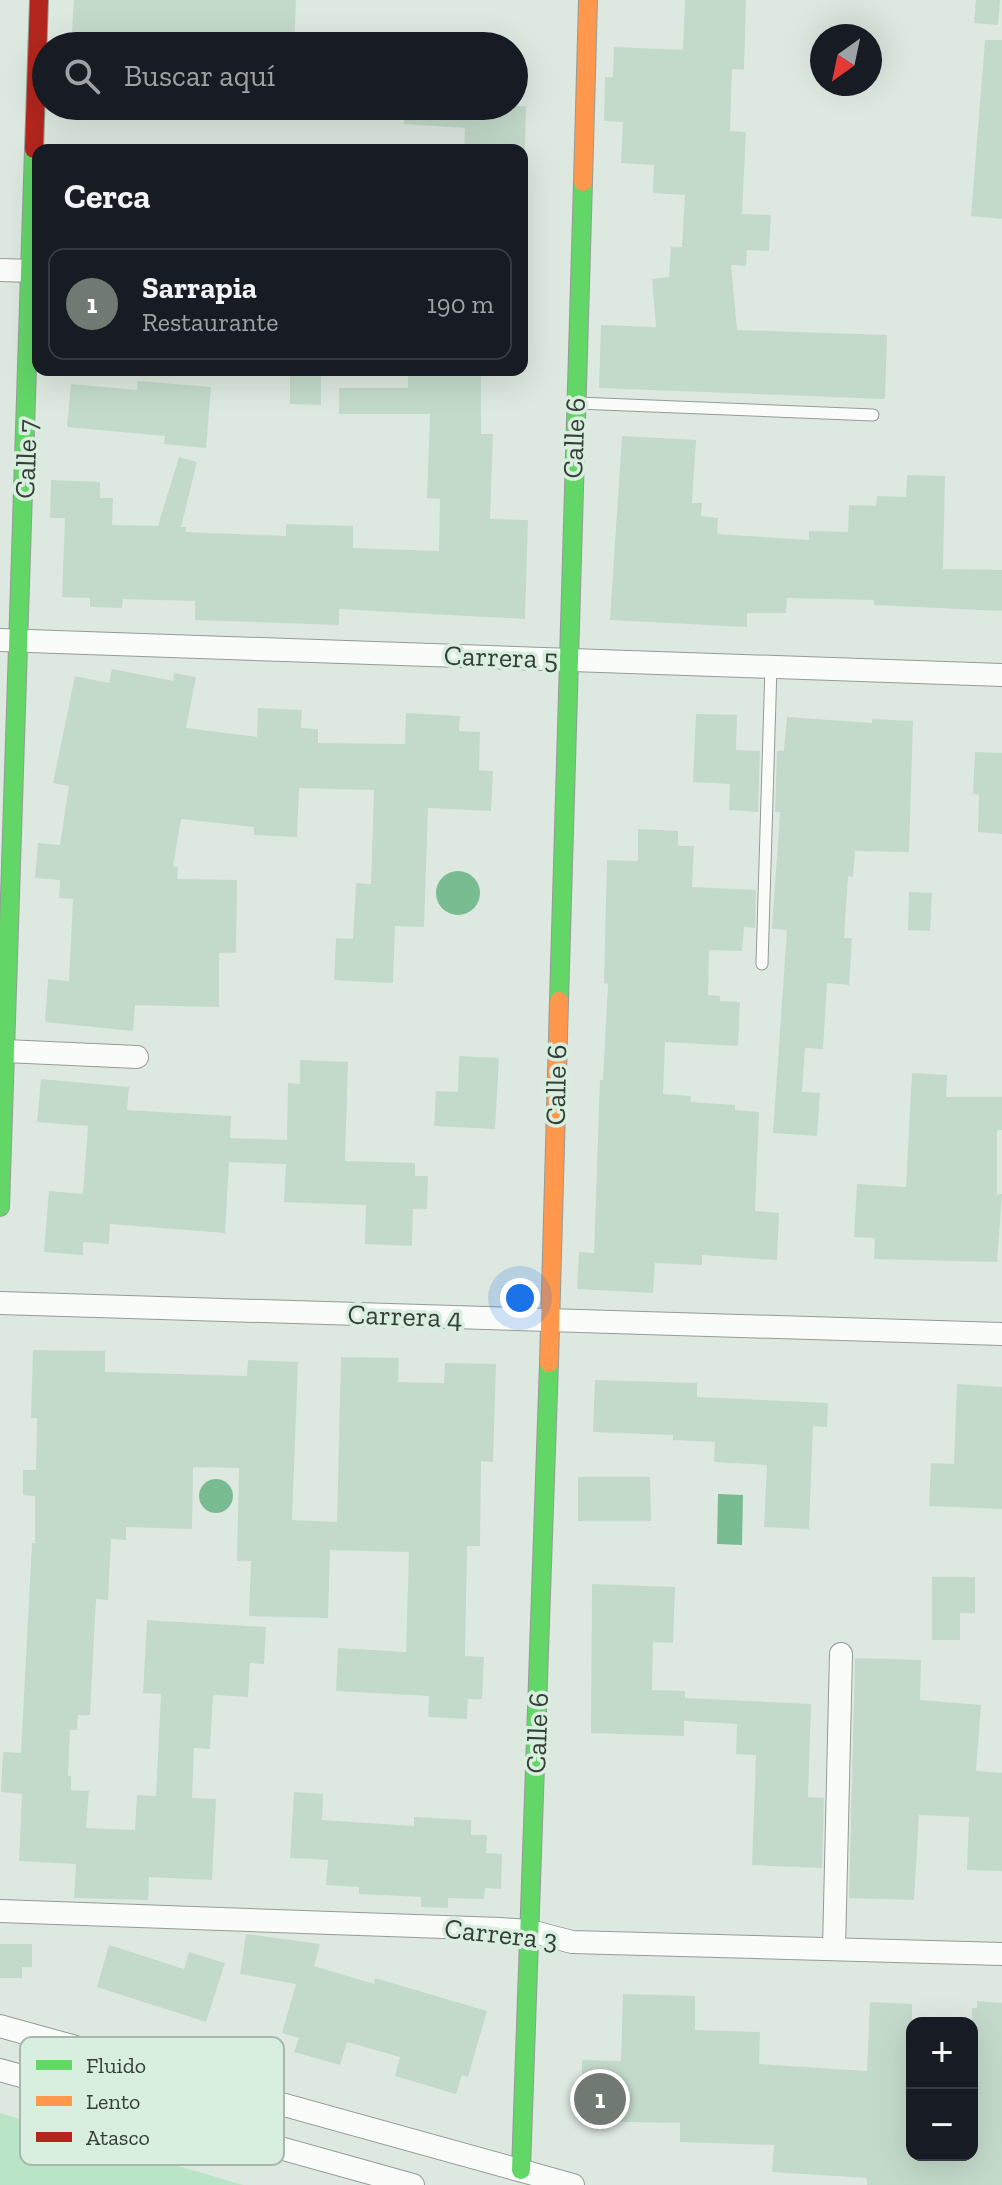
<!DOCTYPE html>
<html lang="es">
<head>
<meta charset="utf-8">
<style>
  :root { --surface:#171b24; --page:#242831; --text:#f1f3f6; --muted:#9ea1a6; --line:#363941; --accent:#707a72 }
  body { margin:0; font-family:"Zilla Slab",serif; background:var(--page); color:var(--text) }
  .controls { position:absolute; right:24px; bottom:24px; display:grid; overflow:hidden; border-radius:16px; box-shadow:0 8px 32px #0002 }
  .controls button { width:72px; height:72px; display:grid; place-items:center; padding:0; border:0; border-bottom:2px solid var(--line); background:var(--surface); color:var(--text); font:40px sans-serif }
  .compass { position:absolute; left:810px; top:24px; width:72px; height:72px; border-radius:50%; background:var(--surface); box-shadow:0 8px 32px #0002; rotate:213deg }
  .you { position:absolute; left:520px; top:1298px; width:28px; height:28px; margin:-20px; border:6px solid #fff; border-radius:50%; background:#1a73e8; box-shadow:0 0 0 12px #1a73e833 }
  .badge { display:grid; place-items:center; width:52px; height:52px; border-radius:50%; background:var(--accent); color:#fff; font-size:26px; font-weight:700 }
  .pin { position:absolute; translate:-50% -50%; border:4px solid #fff; box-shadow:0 2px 8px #0006 }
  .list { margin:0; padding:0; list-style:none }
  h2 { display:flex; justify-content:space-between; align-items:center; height:104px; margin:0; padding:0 32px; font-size:34px }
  h2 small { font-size:26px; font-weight:400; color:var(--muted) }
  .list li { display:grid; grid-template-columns:52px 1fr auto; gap:24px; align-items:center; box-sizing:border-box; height:112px; margin:0 16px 16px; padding:0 16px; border:2px solid var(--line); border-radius:16px }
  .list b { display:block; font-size:30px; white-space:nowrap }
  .list p { margin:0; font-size:26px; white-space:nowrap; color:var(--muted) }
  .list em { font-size:26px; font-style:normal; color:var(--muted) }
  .icon { flex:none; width:44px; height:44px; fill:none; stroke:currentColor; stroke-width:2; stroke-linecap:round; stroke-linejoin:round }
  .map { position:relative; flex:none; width:1002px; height:2185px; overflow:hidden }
  .search { position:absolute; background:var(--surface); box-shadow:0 8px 32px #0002; left:32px; top:32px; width:496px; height:88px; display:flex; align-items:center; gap:20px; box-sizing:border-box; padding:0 28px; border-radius:44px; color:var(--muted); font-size:30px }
  .panel { position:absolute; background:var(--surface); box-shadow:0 8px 32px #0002; left:32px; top:144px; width:496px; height:232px; border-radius:16px }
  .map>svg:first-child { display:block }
  .green { fill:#b9e5c6 }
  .water { fill:#7abc92 }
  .building { fill:#c3daca }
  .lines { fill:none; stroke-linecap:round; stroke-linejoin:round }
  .lane-casing { stroke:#939c96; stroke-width:13 }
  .street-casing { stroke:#939c96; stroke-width:24 }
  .fast-casing { stroke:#939c96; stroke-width:20 }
  .slow-casing { stroke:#939c96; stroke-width:20 }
  .jam-casing { stroke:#939c96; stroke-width:20 }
  .lane { stroke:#fafcfa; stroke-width:11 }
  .street { stroke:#fafcfa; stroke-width:22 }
  .fast { stroke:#63d668; stroke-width:18 }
  .slow { stroke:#ff974d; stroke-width:18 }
  .jam { stroke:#b3261e; stroke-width:18 }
  .labels { text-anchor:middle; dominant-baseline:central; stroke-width:7; stroke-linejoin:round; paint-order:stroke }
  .street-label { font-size:28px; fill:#353e37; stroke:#d8eede }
  .key { fill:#d8eede; stroke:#a7b9ac; stroke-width:2 }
  .key-label { font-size:22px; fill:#353e37 }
</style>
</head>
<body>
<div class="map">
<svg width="1002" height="2185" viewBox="0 0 1002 2185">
  <rect width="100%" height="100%" fill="#dde9e0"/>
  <!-- green -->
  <polygon class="green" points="0,2113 243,2185 0,2185"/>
  <!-- water -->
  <g class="water">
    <circle cx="458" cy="893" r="22"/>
    <circle cx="216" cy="1496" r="17"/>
    <polygon points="718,1494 743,1495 742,1545 717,1544"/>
  </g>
  <!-- building -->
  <g class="building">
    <polygon points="74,0 296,0 294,46 71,46"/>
    <polygon points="685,0 746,0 744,70 732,69 730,131 746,132 742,214 771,215 769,251 747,250 746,266 731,265 737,330 887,335 885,399 599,388 601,325 656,327 652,279 669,277 671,247 682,247 685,195 653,193 654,165 621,163 623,122 604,121 605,77 613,77 614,47 683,50"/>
    <polygon points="976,0 1000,0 998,25 974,23"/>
    <polygon points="985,40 1002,40 1002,219 971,216"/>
    <polygon points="404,106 526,106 525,150 464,150 465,128 404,124"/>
    <polygon points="290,370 321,370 321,405 290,404"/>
    <polygon points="408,370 481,370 481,434 493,434 490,519 528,520 525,619 339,609 339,625 195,620 195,601 123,599 122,608 90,607 90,598 62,597 65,518 50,518 51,480 100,482 100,498 113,498 112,525 158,526 179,457 197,462 181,527 186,527 186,532 286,536 286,524 353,526 353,548 439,551 440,499 427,498 430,414 339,414 339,388 408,388"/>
    <polygon points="138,381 211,387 206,448 164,444 165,436 67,427 71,384 137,390"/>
    <polygon points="622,436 696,440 692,503 702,503 701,516 718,518 717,534 809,540 809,531 848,532 849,505 876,506 877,496 906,497 907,475 945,476 943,569 1002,570 1002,611 874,605 874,600 787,598 786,613 747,613 747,627 610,620"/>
    <polygon points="112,669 173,681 174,673 196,677 186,728 257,737 258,708 302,710 301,728 318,729 318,743 405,744 406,713 460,716 459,731 480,732 479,770 493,771 491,811 428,808 424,927 395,926 393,983 334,980 336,938 353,939 356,883 371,884 374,790 299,788 297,837 254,835 254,827 181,819 173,866 178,867 177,879 237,880 236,953 219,953 219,1007 135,1005 133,1031 45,1022 48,979 69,981 73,899 59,898 60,880 35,878 38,843 60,845 69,786 53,783 75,676 109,683"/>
    <polygon points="696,714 737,715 736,750 760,751 758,812 729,810 730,784 693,782"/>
    <polygon points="787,717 872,723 872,719 913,721 909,852 855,851 853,877 848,876 844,938 852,938 849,985 827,983 823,1049 805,1048 802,1092 820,1093 817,1136 773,1133 787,930 772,929 780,812 775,812 777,751 784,751"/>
    <polygon points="975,752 1002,753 1002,834 978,832 979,794 973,794"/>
    <polygon points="638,829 678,831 678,846 694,846 692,887 756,890 755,928 744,927 742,951 709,950 708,995 720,996 720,1001 740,1002 738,1046 665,1042 663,1094 691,1096 690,1102 735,1105 735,1110 759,1112 755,1211 779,1213 777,1260 702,1255 702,1265 655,1263 653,1293 577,1289 579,1252 594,1253 600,1080 603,1080 608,984 604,983 607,860 638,861"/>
    <polygon points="909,892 932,893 930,931 908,930"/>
    <polygon points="459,1056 499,1058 495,1129 434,1126 436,1091 458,1092"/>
    <polygon points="300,1060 348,1062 345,1161 415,1163 415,1176 428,1176 427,1209 413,1209 412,1246 365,1244 366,1205 284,1202 286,1164 229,1162 225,1233 110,1224 109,1244 83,1242 83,1255 44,1252 49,1191 83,1194 88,1126 37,1122 41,1079 129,1087 127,1110 231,1116 230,1138 287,1140 288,1083 300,1084"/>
    <polygon points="912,1073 947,1075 946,1097 1002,1097 1002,1130 997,1130 997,1194 1002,1194 997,1262 874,1259 875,1238 854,1237 857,1184 906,1187"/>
    <polygon points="33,1350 105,1351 105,1372 247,1376 248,1360 298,1362 292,1520 337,1522 341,1357 399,1358 398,1382 444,1383 445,1363 496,1364 493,1462 481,1461 480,1546 467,1546 465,1656 484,1657 482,1699 468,1699 467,1719 428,1717 429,1696 336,1691 338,1648 406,1652 409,1552 330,1550 328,1618 249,1616 251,1561 237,1561 239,1468 193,1467 192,1529 126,1527 126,1540 111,1539 108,1600 96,1599 90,1715 78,1715 77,1730 70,1730 68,1776 71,1776 71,1790 89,1791 86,1828 135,1830 137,1795 156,1796 161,1694 143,1693 147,1620 266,1627 264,1664 250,1663 248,1697 213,1695 210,1749 194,1748 192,1798 216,1799 212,1880 149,1877 148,1900 74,1898 76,1864 19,1861 22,1794 1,1792 3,1752 21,1753 32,1543 35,1543 35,1496 23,1495 23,1470 36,1470 37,1418 31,1418"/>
    <polygon points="595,1380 697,1383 697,1397 828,1403 827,1427 813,1426 809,1529 764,1527 767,1465 714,1462 715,1442 673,1440 673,1435 593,1432"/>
    <polygon points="957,1384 1002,1387 1002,1509 929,1506 931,1463 954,1464"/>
    <polygon points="578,1477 650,1477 651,1521 578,1521"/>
    <polygon points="932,1577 975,1577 975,1613 960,1613 960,1640 932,1640"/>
    <polygon points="592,1584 675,1587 673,1643 653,1642 652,1690 685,1691 685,1698 811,1704 808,1797 824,1798 822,1868 752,1865 756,1755 736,1754 737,1724 684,1721 684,1736 591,1733"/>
    <polygon points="855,1658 921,1660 920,1700 981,1705 976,1771 1002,1773 1002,1871 967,1870 969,1817 919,1815 914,1900 849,1898"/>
    <polygon points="294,1792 323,1794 322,1820 414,1826 414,1817 471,1820 471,1835 487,1835 486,1853 502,1854 501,1889 485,1888 484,1899 448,1898 448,1908 421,1907 421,1897 359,1894 359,1887 326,1885 328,1860 290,1858"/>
    <polygon points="246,1934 320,1944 314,1966 374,1984 375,1978 487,2011 468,2077 462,2075 456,2094 395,2076 400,2057 347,2042 340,2065 294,2052 299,2038 282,2033 296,1984 240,1974"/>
    <polygon points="0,1944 32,1944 32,1967 22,1967 22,1978 0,1978"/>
    <polygon points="109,1945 184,1969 189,1952 225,1963 206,2022 97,1987"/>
    <polygon points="623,1994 695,1996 695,2030 760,2032 759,2064 867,2071 870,2002 912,2004 912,2155 972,2155 972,2008 977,2008 977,2001 1002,2003 1002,2185 867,2185 867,2178 772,2172 774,2145 680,2142 680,2123 581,2121 582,2060 621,2061"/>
  </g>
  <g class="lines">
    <defs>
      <g id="lane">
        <polyline points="577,403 873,415"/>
        <polyline points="762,964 771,666"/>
      </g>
      <g id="street">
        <polyline points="0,270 32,271"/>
        <polyline points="0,640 1002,675"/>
        <polyline points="5,1051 137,1057"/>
        <polyline points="0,1303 1002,1334"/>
        <polyline points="0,1911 500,1929 530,1931 572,1942 1002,1954"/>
        <polyline points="834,1949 841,1654"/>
        <polyline points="0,2026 573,2185"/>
        <polyline points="0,2070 413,2185"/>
      </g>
      <g id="fast">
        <polyline points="559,1001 583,182"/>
        <polyline points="0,1207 34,149"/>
        <polyline points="521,2170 549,1363"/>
      </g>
      <g id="slow">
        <polyline points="583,182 588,0"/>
        <polyline points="549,1363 559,1001"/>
      </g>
      <polyline id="jam" points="34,149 39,0"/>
    </defs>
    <!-- lane casing -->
    <use href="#lane" class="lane-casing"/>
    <!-- street casing -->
    <use href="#street" class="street-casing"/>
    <!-- fast casing -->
    <use href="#fast" class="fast-casing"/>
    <!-- slow casing -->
    <use href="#slow" class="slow-casing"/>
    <!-- jam casing -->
    <use href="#jam" class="jam-casing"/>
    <!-- lane -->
    <use href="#lane" class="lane"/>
    <!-- street -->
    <use href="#street" class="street"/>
    <!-- fast -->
    <use href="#fast" class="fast"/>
    <!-- slow -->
    <use href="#slow" class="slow"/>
    <!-- jam -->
    <use href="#jam" class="jam"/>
  </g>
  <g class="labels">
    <!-- street labels -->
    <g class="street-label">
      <text transform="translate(574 438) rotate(-88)">Calle 6</text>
      <text transform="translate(26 459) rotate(-88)">Calle 7</text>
      <text transform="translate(501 657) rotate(2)">Carrera 5</text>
      <text transform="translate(556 1085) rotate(-89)">Calle 6</text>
      <text transform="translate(405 1316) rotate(2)">Carrera 4</text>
      <text transform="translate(537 1733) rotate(-88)">Calle 6</text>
      <text transform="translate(501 1934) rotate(6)">Carrera 3</text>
    </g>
  </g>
  <!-- legend -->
  <rect x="20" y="2037" width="264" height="128" rx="12" class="key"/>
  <rect x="36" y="2060" width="36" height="10" fill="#63d668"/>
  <rect x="36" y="2096" width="36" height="10" fill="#ff974d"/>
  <rect x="36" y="2132" width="36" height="10" fill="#b3261e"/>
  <g class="key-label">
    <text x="86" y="2073">Fluido</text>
    <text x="86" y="2109">Lento</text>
    <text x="86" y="2145">Atasco</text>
  </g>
</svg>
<div class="controls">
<button>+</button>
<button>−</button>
</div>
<svg class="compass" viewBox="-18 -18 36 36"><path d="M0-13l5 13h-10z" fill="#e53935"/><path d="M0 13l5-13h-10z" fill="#9ea1a6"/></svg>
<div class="you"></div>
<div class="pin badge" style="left:600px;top:2099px">1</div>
<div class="search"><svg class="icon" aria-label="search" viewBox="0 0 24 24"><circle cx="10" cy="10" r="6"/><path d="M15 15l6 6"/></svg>Buscar aquí</div>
<section class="panel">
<h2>Cerca<small></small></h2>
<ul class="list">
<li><span class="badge">1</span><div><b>Sarrapia</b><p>Restaurante</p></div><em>190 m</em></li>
</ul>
</section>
</div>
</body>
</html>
